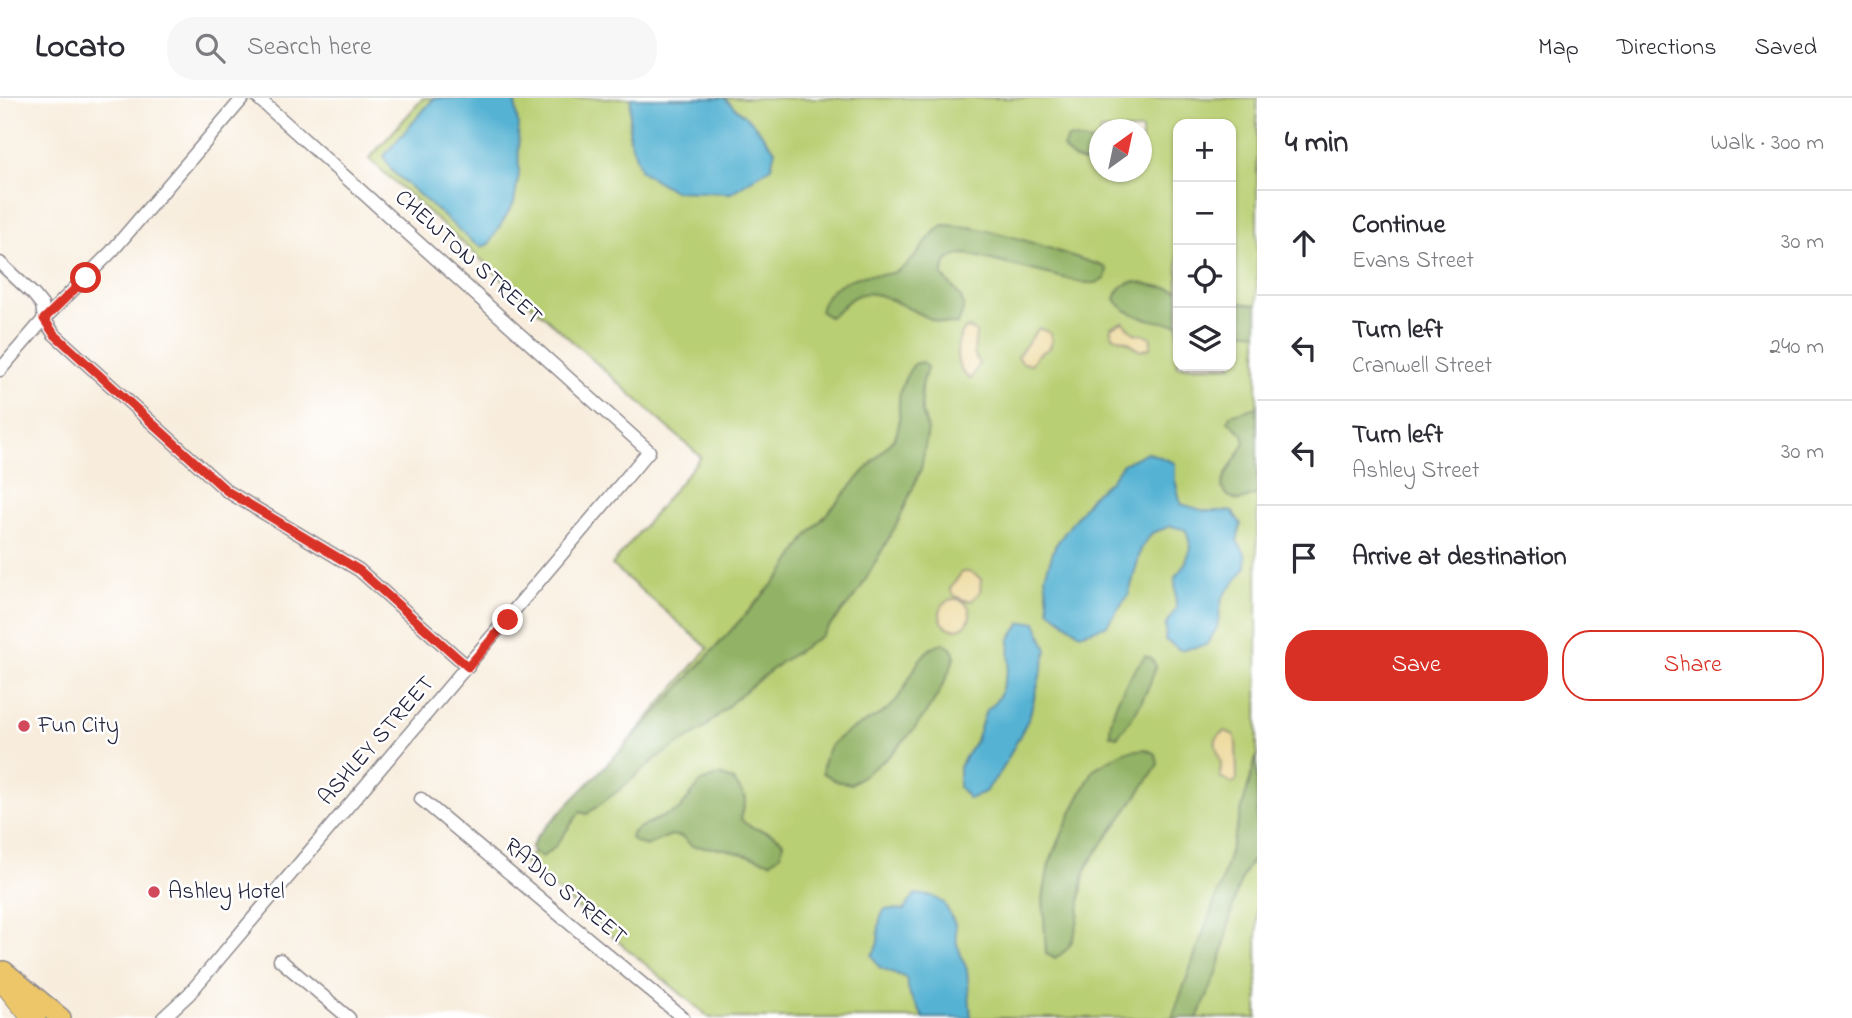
<!DOCTYPE html>
<html lang="en">
<head>
<meta charset="utf-8">
<style>
  :root { --surface:#fff; --page:#f7f7f7; --text:#2b2b33; --muted:#7c7c81; --line:#e1e1e2; --accent:#d93025 }
  body { margin:0; font-family:"Indie Flower",sans-serif; background:var(--page); color:var(--text) }
  .controls { position:absolute; right:21px; top:21px; display:grid; overflow:hidden; border-radius:14px; box-shadow:0 2px 5px #0004 }
  .controls button { width:63px; height:63px; display:grid; place-items:center; padding:0; border:0; border-bottom:2px solid var(--line); background:var(--surface); color:var(--text); font:35px sans-serif }
  .compass { position:absolute; left:1089px; top:21px; width:63px; height:63px; border-radius:50%; background:var(--surface); box-shadow:0 2px 5px #0004; rotate:33deg }
  .stop { position:absolute; width:21px; height:21px; margin:-16px; border:5px solid #d93025; border-radius:50%; background:#fff }
  .stop.end { background:#d93025; border-color:#fff; box-shadow:0 2px 7px #0008 }
  .list { margin:0; padding:0; list-style:none }
  h2 { display:flex; justify-content:space-between; align-items:center; height:91px; margin:0; padding:0 28px; font-size:30px }
  h2 small { font-size:23px; font-weight:400; color:var(--muted) }
  .list li { display:grid; grid-template-columns:46px 1fr auto; gap:21px; align-items:center; box-sizing:border-box; height:105px; padding:0 28px; border-top:2px solid var(--line) }
  .list b { display:block; font-size:26px; white-space:nowrap }
  .list p { margin:0; font-size:23px; white-space:nowrap; color:var(--muted) }
  .list em { font-size:23px; font-style:normal; color:var(--muted) }
  .actions { display:flex; gap:14px; padding:21px 28px }
  .actions a { flex:1; padding:16px 0; border:2px solid var(--accent); border-radius:28px; text-align:center; font-size:24px; color:var(--accent) }
  .actions .main { background:var(--accent); color:#fff }
  .icon { flex:none; width:38px; height:38px; fill:none; stroke:currentColor; stroke-width:2; stroke-linecap:round; stroke-linejoin:round }
  .map { position:relative; flex:none; width:1257px; height:920px; overflow:hidden }
  header { display:flex; align-items:center; gap:42px; box-sizing:border-box; height:98px; padding:0 35px; background:var(--surface); border-bottom:2px solid var(--line) }
  header strong { font-size:33px }
  nav { display:flex; gap:38px; margin-inline-start:auto; font-size:24px }
  .search { width:490px; height:63px; background:var(--page); display:flex; align-items:center; gap:18px; box-sizing:border-box; padding:0 24px; border-radius:28px; color:var(--muted); font-size:26px }
  main { display:flex }
  aside { flex:1; background:var(--surface) }
  .map>svg:first-child { display:block }
  .green { fill:#b9cf73; stroke:#6e7857; stroke-width:2; fill-rule:evenodd }
  .forest { fill:#92b265; stroke:#5a6a50; stroke-width:2 }
  .sand { fill:#eeda9e; stroke:#887e6c; stroke-width:2 }
  .water { fill:#54b2d3; stroke:#3b6a87; stroke-width:2 }
  .lines { fill:none; stroke-linecap:round; stroke-linejoin:round }
  .street-casing { stroke:#8d888c; stroke-width:15 }
  .primary-casing { stroke:#8d888c; stroke-width:22 }
  .highway-casing { stroke:#8d888c; stroke-width:25 }
  .street { stroke:#fff; stroke-width:12 }
  .primary { stroke:#ecc669; stroke-width:19 }
  .highway { stroke:#ecc669; stroke-width:23 }
  .route { stroke:#d93025; stroke-width:9 }
  .poi-dot { fill:#d1495b; stroke:#fff; stroke-width:2.5 }
  .labels { text-anchor:middle; dominant-baseline:central; stroke-width:5; stroke-linejoin:round; paint-order:stroke }
  .street-label { font-size:23px; fill:#22223b; stroke:#fff }
  .poi-label { font-size:23px; fill:#22223b; stroke:#fff; text-anchor:start }
</style>
</head>
<body>
<header>
<strong>Locato</strong>
<div class="search"><svg class="icon" aria-label="search" viewBox="0 0 24 24"><circle cx="10" cy="10" r="6"/><path d="M15 15l6 6"/></svg>Search here</div>
<nav><a>Map</a><a>Directions</a><a>Saved</a></nav>
</header>
<main>
<div class="map">
<svg width="1257" height="920" viewBox="0 0 1257 920">
  <rect width="100%" height="100%" fill="#fff"/>
  <filter id="ink" filterUnits="userSpaceOnUse"><feTurbulence type="fractalNoise" baseFrequency=".0143" numOctaves="2"/><feDisplacementMap in="SourceGraphic" scale="14" xChannelSelector="R" yChannelSelector="G"/><feConvolveMatrix kernelMatrix="1 2 1 2 8 2 1 2 1" color-interpolation-filters="sRGB"/></filter>
  <filter id="wash" filterUnits="userSpaceOnUse"><feTurbulence type="fractalNoise" baseFrequency=".00686" numOctaves="4" result="noise"/><feDisplacementMap in="SourceGraphic" scale="28" xChannelSelector="R" yChannelSelector="G"/><feGaussianBlur stdDeviation="1.57" result="paint"/><feColorMatrix in="noise" values="0 0 0 0 0 0 0 0 0 0 0 0 0 0 0 0 0 1.4 0 .05"/><feComposite in="paint" operator="in"/></filter>
  <g filter="url(#wash)">
    <rect width="100%" height="100%" fill="#f8eddd"/>
    <!-- green -->
    <path class="green" d="M423 0H1257V920H710L524 765 708 550 612 467 701 359 369 61ZM1178 26H1231V268H1178ZM1100 32H1142V74H1100Z"/>
    <!-- forest -->
    <g class="forest">
      <path d="M1068 40 1099 45V67C1085 65 1070 63 1063 49Z"/>
      <path d="M944 127C994 128 1055 153 1102 168L1107 171 1105 181 1096 185H1084L967 156 956 157 947 163 942 177C957 195 972 203 957 226 923 230 882 182 854 199 844 204 842 213 829 219L820 213C825 190 848 179 870 177 877 176 886 177 892 175 918 167 924 137 944 127Z"/>
      <path d="M1136 184 1178 192V226C1158 224 1126 220 1115 201 1119 189 1124 185 1136 184Z"/>
      <polygon points="1231,204 1257,207 1257,235 1231,232"/>
      <path d="M922 264 927 269 921 291 922 313 928 332 921 371 899 422 858 495 821 538 780 565 740 597 702 632 658 659 618 693 587 716 580 714 554 750 542 759 535 756 531 750 537 738 649 623 783 475 807 438 895 339C902 324 898 319 899 304 899 290 906 277 914 266Z"/>
      <path d="M1257 309V396L1239 403 1228 398 1222 390C1222 377 1239 358 1245 344L1243 336 1228 323 1230 317Z"/>
      <path d="M943 545 951 550 955 558C943 594 921 626 894 653 882 666 865 675 851 686L836 683 823 675C821 634 863 631 889 610 910 593 914 551 943 545Z"/>
      <path d="M1145 558 1151 560 1156 568C1148 595 1136 617 1117 639L1110 637C1109 610 1129 578 1145 558Z"/>
      <path d="M1145 651 1156 656 1158 666C1141 694 1121 719 1102 746 1097 755 1088 764 1085 774 1076 802 1085 848 1054 860L1046 856 1043 801 1049 766 1073 711 1094 671 1124 654Z"/>
      <path d="M1257 656V757C1231 782 1229 840 1217 875 1211 890 1204 905 1197 920H1172L1221 786Z"/>
      <path d="M719 677 733 682 746 700 741 721C752 735 772 730 784 745L780 757 771 764 725 751 692 748 682 739 671 737 646 748 635 744 631 740 633 734 644 727 679 712 701 684Z"/>
    </g>
    <!-- sand -->
    <g class="sand">
      <path d="M1123 224 1134 235 1149 238 1151 241 1150 250 1141 253C1136 251 1132 245 1126 243 1117 239 1110 241 1111 229Z"/>
      <path d="M969 230 976 234 974 255 979 266 971 281C953 272 954 245 965 231Z"/>
      <polygon points="1039,230 1050,235 1052,243 1050,250 1039,256 1031,266 1023,265 1018,259 1020,255"/>
      <path d="M962 474H971L981 481 980 494 971 503C963 503 953 499 950 491Z"/>
      <circle cx="955" cy="516" r="15"/>
      <path d="M1225 633 1234 637 1236 642 1237 681 1233 686 1220 679C1220 674 1221 670 1221 666 1219 653 1208 641 1225 633Z"/>
    </g>
    <!-- water -->
    <g class="water">
      <polygon points="434,0 513,0 515,3 518,27 519,76 514,105 489,146 482,149 474,145 392,73 384,59 387,54"/>
      <polygon points="631,0 724,0 752,24 775,52 771,69 731,95 674,93 641,73 629,39"/>
      <polygon points="1147,354 1175,365 1175,382 1181,406 1205,413 1232,413 1241,426 1237,443 1245,455 1246,469 1222,500 1217,530 1206,547 1180,552 1165,542 1166,526 1176,511 1175,480 1184,468 1191,450 1186,432 1171,428 1152,435 1141,451 1129,496 1106,528 1080,536 1049,512 1045,478 1055,448 1092,398 1110,383 1123,366"/>
      <polygon points="1036,524 1047,552 1029,620 1002,672 985,694 969,701 959,689 959,669 976,642 986,612 993,607 1000,597 1009,567 1010,541 1021,525"/>
      <path d="M915 796 932 798 944 805 955 826 957 846 967 872 971 920H924L910 897 906 880 879 869 872 857C884 843 873 828 885 811L904 812Z"/>
    </g>
  </g>
  <g filter="url(#ink)">
    <g class="lines">
      <defs>
        <g id="street">
          <polyline points="0,165 34,197 42,207 44,221 54,236 227,393 359,472 468,569"/>
          <polyline points="0,272 44,221 112,153 243,0"/>
          <polyline points="421,701 683,920"/>
          <polyline points="280,862 349,920"/>
          <polyline points="163,920 189,896 649,353 258,0"/>
        </g>
        <polyline id="primary" points="4,873 61,920"/>
        <polyline id="highway" points="0,878 34,920"/>
      </defs>
      <!-- street casing -->
      <use href="#street" class="street-casing"/>
      <!-- primary casing -->
      <use href="#primary" class="primary-casing"/>
      <!-- highway casing -->
      <use href="#highway" class="highway-casing"/>
      <!-- street -->
      <use href="#street" class="street"/>
      <!-- primary -->
      <use href="#primary" class="primary"/>
      <!-- highway -->
      <use href="#highway" class="highway"/>
    </g>
  </g>
  <g class="lines" filter="url(#ink)">
    <!-- route -->
    <polyline class="route" points="86,180 44,221 54,236 227,393 359,472 468,569 508,522"/>
  </g>
  <!-- markers -->
  <g class="poi-dot">
    <circle cx="24" cy="628" r="7"/>
    <circle cx="154" cy="794" r="7"/>
  </g>
  <g class="labels">
    <!-- street labels -->
    <g class="street-label">
      <text transform="translate(468 160) rotate(42)">CHEWTON STREET</text>
      <text transform="translate(377 643) rotate(-49)">ASHLEY STREET</text>
      <text transform="translate(565 794) rotate(40)">RADIO STREET</text>
    </g>
    <!-- poi labels -->
    <g class="poi-label">
      <text x="38" y="628">Fun City</text>
      <text x="168" y="794">Ashley Hotel</text>
    </g>
  </g>
</svg>
<div class="controls">
<button>+</button>
<button>−</button>
<button><svg class="icon" aria-label="locate" viewBox="0 0 24 24"><circle cx="12" cy="12" r="6"/><path d="M12 2v4M12 18v4M2 12h4M18 12h4"/></svg></button>
<button><svg class="icon" aria-label="layers" viewBox="0 0 24 24"><path d="M12 4l9 5-9 5-9-5zM3 14l9 5 9-5"/></svg></button>
</div>
<svg class="compass" viewBox="-18 -18 36 36"><path d="M0-13l5 13h-10z" fill="#e53935"/><path d="M0 13l5-13h-10z" fill="#7c7c81"/></svg>
<div class="stop" style="left:86px;top:180px"></div>
<div class="stop end" style="left:508px;top:522px"></div>
</div>
<aside>
<h2>4 min<small>Walk · 300 m</small></h2>
<ul class="list">
<li><svg class="icon" aria-label="ahead" viewBox="0 0 24 24"><path d="M12 20V5M6 11l6-6 6 6"/></svg><div><b>Continue</b><p>Evans Street</p></div><em>30 m</em></li>
<li><svg class="icon" aria-label="left" viewBox="0 0 24 24"><path d="M17 20v-9H6M10 6l-5 5 5 5"/></svg><div><b>Turn left</b><p>Cranwell Street</p></div><em>240 m</em></li>
<li><svg class="icon" aria-label="left" viewBox="0 0 24 24"><path d="M17 20v-9H6M10 6l-5 5 5 5"/></svg><div><b>Turn left</b><p>Ashley Street</p></div><em>30 m</em></li>
<li><svg class="icon" aria-label="arrive" viewBox="0 0 24 24"><path d="M6 21V4h12l-3 4 3 4H6"/></svg><div><b>Arrive at destination</b></div></li>
</ul>
<div class="actions"><a class="main">Save</a><a>Share</a></div>
</aside>
</main>
</body>
</html>
